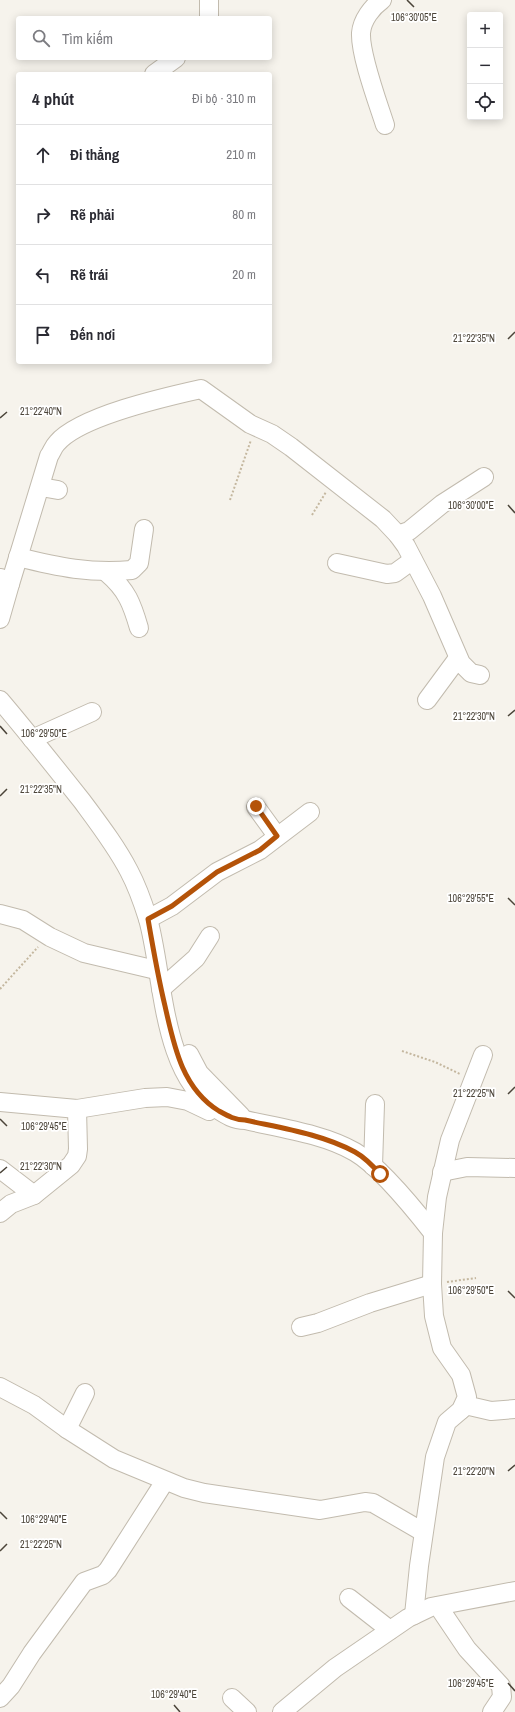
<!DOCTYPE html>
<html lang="vi">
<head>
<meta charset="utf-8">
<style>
  :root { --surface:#fff; --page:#f2f2f3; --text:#2b2b33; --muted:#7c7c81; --line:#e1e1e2 }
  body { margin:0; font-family:"Archivo Narrow",sans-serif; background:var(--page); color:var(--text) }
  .controls { position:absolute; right:12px; top:12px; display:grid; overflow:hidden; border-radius:4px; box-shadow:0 2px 10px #0003 }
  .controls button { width:36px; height:36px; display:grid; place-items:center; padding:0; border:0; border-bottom:1px solid var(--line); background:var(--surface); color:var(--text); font:20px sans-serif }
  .stop { position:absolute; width:12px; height:12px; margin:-9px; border:3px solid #b45309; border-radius:50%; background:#fff }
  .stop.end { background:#b45309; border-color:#fff; box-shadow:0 1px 4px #0008 }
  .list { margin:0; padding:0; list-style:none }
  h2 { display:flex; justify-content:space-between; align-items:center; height:52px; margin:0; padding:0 16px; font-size:17px }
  h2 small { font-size:13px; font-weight:400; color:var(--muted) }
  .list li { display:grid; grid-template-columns:26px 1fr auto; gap:12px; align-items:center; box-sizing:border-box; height:60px; padding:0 16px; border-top:1px solid var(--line) }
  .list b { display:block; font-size:15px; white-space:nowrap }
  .list em { font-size:13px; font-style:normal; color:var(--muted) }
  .icon { flex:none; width:22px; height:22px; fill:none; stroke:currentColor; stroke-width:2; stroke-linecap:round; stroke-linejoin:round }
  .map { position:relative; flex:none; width:515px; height:1712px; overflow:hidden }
  .search { position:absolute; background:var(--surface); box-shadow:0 2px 10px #0003; left:16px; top:16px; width:256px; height:44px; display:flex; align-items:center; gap:10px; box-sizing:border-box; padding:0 14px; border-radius:4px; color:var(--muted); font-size:15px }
  .panel { position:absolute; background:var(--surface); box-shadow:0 2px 10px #0003; left:16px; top:72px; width:256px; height:292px; border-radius:4px }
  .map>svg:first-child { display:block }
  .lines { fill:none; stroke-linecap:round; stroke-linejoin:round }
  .minor-casing { stroke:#c2bbae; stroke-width:20 }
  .path { stroke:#c4b79f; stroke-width:2; stroke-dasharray:2 2; stroke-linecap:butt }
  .minor { stroke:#fff; stroke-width:18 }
  .route { stroke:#b45309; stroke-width:5 }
  .ticks { fill:none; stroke:#4b4439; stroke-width:1.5 }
  .ticks-label { font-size:10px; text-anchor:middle; fill:#4b4439; stroke:#fff; stroke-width:3.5; stroke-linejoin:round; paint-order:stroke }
</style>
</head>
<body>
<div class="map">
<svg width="515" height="1712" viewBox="0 0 515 1712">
  <rect width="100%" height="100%" fill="#f6f3ec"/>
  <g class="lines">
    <defs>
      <g id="minor">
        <polyline points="209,0 209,18"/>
        <path d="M382 0C372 7 362 20 361 33 360 55 378 103 385 125"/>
        <polyline points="154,74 176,58"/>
        <polyline points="41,487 58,490"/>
        <polyline points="398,535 409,531 442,504 484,477"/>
        <path d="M18 557C58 567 91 574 132 570L139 563 144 529"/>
        <polyline points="337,563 387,574 395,573 413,560"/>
        <path d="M107 573C127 590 132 604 139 628"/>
        <path d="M10 584 49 456C52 452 53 447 57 443 80 416 165 397 201 389L250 424 272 434 291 447 383 519 398 535 406 546 432 596 461 663 471 673 480 675"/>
        <polyline points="0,619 10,584 1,578"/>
        <path d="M0 700C28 733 55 767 82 801 99 824 116 846 129 871 137 886 143 903 148 919 164 976 161 1074 217 1109 226 1115 234 1120 245 1120 280 1128 324 1134 355 1152 379 1166 415 1210 433 1233L432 1284 434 1316 442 1348 461 1375 467 1397 461 1410 447 1422 435 1457 419 1566 414 1615"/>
        <polyline points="427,700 458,658"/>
        <polyline points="32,739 92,712"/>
        <polyline points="256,807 277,836"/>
        <polyline points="0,914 23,920 50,937 84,953 156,970"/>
        <polyline points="148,919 172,906 217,872 260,850 310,812"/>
        <polyline points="161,989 196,958 210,936"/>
        <polyline points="189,1054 199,1073 241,1116"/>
        <polyline points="0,1102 77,1109 145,1098 167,1097 188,1101 209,1111"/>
        <polyline points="373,1166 375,1104"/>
        <polyline points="0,1169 34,1195"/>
        <polyline points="442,1172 467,1167 515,1168"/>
        <polyline points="0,1213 11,1204 34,1195 71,1165 77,1156 78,1149 77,1109"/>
        <polyline points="433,1233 437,1197 450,1140 483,1055"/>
        <polyline points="301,1327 318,1323 370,1303 432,1284"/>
        <polyline points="0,1387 34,1405 67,1429 114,1459 184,1488 204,1493 320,1510 365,1502 373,1503 423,1532"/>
        <polyline points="461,1410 465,1405 491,1411 515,1409"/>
        <polyline points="67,1429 85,1393"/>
        <polyline points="349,1598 390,1630"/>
        <polyline points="438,1606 467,1649 501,1686 502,1697 492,1712"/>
        <polyline points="0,1698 11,1686 32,1653 84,1582 103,1575 108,1570 165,1481"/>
        <polyline points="232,1698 247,1712"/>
        <polyline points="282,1712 335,1668 408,1618 431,1607 515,1591"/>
      </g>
    </defs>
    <!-- minor casing -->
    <use href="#minor" class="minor-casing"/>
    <!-- path -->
    <g class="path">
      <polyline points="230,500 251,440"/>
      <polyline points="312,515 326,492"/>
      <polyline points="0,989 38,947"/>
      <polyline points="402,1051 435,1062 460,1074"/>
      <polyline points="447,1282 476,1278"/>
    </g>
    <!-- minor -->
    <use href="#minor" class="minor"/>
  </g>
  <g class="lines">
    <!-- route -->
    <path class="route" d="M256 806 277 836 260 850 217 872 172 906 148 919C153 948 158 977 165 1006 174 1046 182 1088 219 1111 228 1116 235 1120 245 1120 281 1128 322 1134 355 1152 364 1157 373 1166 380 1174"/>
  </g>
  <!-- ticks -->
  <path class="ticks" d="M407 0 414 7M508 339 515 332M0 418 7 412M508 505 515 513M508 716 515 710M0 726 7 734M0 796 7 789M508 898 515 905M508 1094 515 1087M0 1119 7 1126M0 1173 7 1167M508 1291 515 1298M508 1471 515 1465M0 1512 7 1519M0 1551 7 1544M508 1683 515 1691M174 1705 180 1712"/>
  <g class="ticks-label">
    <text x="414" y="21">106°30'05"E</text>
    <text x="474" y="342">21°22'35"N</text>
    <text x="41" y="415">21°22'40"N</text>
    <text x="471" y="509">106°30'00"E</text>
    <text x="474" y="720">21°22'30"N</text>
    <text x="44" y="737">106°29'50"E</text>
    <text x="41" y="793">21°22'35"N</text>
    <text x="471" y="902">106°29'55"E</text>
    <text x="474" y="1097">21°22'25"N</text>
    <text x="44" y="1130">106°29'45"E</text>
    <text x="41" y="1170">21°22'30"N</text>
    <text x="471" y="1294">106°29'50"E</text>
    <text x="474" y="1475">21°22'20"N</text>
    <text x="44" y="1523">106°29'40"E</text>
    <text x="41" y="1548">21°22'25"N</text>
    <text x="471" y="1687">106°29'45"E</text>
    <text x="174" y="1698">106°29'40"E</text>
  </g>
</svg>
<div class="controls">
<button>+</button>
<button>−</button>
<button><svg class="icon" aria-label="locate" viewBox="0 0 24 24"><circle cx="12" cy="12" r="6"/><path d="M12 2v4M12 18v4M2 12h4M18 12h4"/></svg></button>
</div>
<div class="stop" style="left:380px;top:1174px"></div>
<div class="stop end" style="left:256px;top:806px"></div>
<div class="search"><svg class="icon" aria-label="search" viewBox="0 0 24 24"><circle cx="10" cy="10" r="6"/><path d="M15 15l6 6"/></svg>Tìm kiếm</div>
<section class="panel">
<h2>4 phút<small>Đi bộ · 310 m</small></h2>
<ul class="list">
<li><svg class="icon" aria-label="ahead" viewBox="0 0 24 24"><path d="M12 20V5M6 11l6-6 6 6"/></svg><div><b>Đi thẳng</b></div><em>210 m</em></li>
<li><svg class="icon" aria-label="right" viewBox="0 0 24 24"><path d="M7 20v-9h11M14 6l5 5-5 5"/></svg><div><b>Rẽ phải</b></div><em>80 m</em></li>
<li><svg class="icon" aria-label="left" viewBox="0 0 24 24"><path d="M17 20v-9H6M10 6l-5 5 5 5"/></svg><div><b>Rẽ trái</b></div><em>20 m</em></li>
<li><svg class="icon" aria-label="arrive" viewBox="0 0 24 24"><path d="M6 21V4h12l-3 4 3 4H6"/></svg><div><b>Đến nơi</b></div></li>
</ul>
</section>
</div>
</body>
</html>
